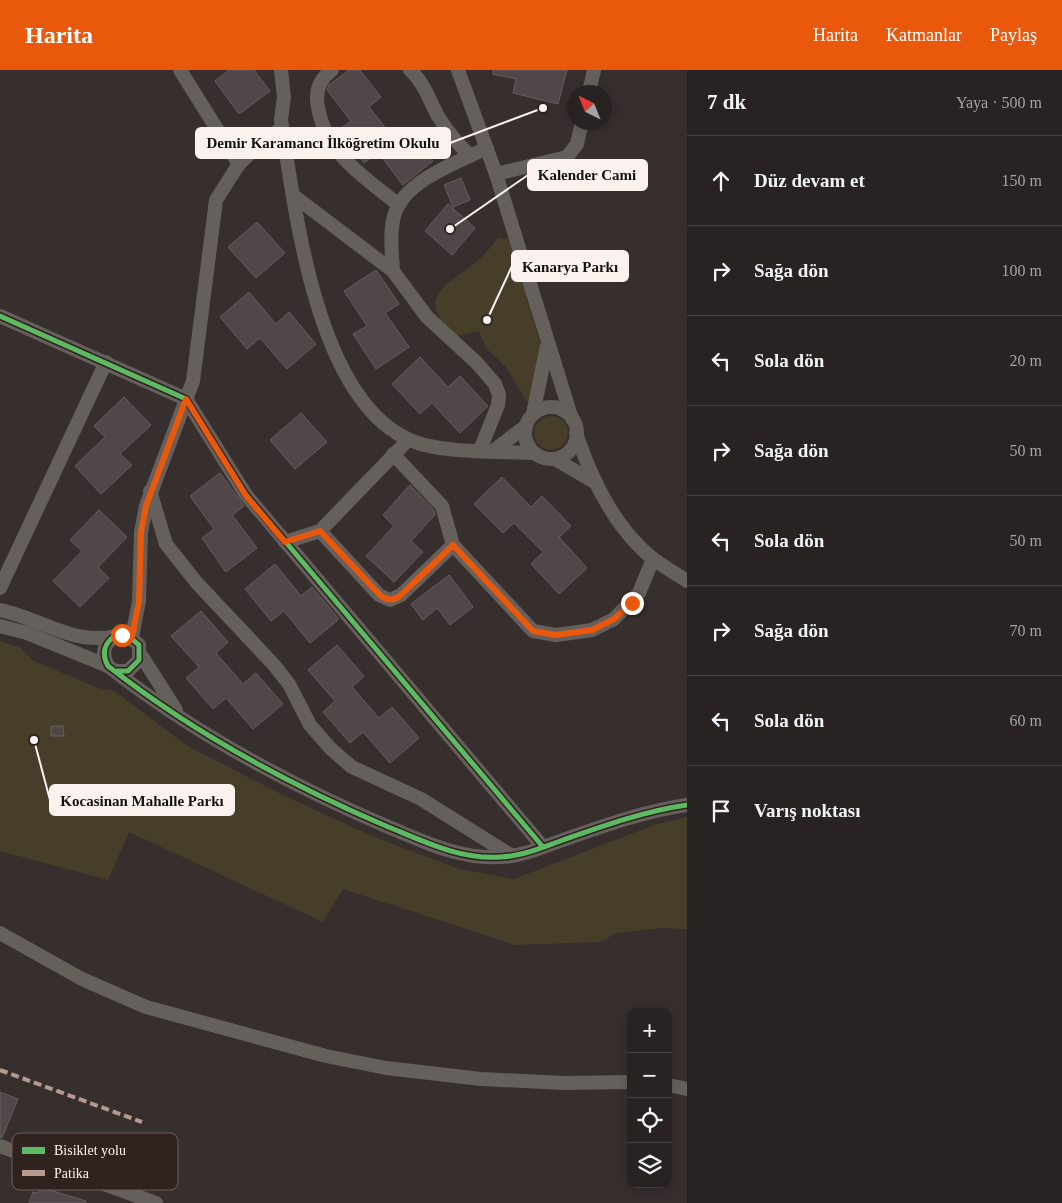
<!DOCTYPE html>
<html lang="tr">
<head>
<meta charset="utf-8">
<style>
  :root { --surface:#282322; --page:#302b2a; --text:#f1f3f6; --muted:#a5a4a5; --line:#444040; --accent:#ea580c }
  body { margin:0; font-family:Georgia,serif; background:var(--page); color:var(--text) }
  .controls { position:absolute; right:15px; bottom:15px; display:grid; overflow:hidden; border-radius:10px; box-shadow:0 2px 8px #0003 }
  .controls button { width:45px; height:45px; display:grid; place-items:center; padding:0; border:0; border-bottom:1px solid var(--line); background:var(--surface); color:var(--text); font:25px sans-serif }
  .compass { position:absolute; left:567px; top:15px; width:45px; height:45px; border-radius:50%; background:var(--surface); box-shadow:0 2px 8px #0003; rotate:317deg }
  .stop { position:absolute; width:15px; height:15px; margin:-11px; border:4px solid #ea580c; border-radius:50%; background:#fff }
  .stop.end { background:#ea580c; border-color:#fff; box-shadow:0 1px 5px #0008 }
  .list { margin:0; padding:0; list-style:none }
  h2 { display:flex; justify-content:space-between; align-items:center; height:65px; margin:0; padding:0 20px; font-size:21px }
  h2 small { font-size:16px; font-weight:400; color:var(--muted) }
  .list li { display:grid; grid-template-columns:32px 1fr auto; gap:15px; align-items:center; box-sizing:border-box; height:90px; padding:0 20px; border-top:1px solid var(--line) }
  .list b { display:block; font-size:19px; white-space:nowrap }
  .list em { font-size:16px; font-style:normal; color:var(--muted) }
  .icon { flex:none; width:28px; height:28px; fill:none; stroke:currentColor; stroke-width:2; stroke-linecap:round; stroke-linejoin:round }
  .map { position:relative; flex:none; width:687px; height:1133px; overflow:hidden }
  header { display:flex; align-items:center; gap:30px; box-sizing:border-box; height:70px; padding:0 25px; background:var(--accent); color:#fff }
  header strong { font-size:24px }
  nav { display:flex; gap:28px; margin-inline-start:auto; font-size:18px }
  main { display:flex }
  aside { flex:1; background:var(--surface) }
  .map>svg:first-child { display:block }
  .green { fill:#463e29 }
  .building { fill:#524748; stroke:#655e5e }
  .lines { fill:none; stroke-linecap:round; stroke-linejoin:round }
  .minor { stroke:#66605d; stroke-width:14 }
  .quiet { stroke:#b69a8f; stroke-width:4; stroke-dasharray:8 4; stroke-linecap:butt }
  .cycleway-casing { stroke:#30221f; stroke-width:8 }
  .cycleway { stroke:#5cba63; stroke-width:5 }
  .route { stroke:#ea580c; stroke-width:6 }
  .key { fill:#30221f; stroke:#6d605d; stroke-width:1 }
  .key-label { font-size:14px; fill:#fbf1ef }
  .leader { fill:none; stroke:#fbf1ef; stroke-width:2 }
  .callout-dot { fill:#fbf1ef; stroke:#30221f; stroke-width:2 }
  .callout { fill:#fbf1ef; stroke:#fbf1ef; stroke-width:2 }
  .callout-label { font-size:15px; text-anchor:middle; font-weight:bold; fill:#111 }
</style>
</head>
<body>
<header>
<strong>Harita</strong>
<nav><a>Harita</a><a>Katmanlar</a><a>Paylaş</a></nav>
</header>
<main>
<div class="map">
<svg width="687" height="1133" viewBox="0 0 687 1133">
  <rect width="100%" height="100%" fill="#362f2d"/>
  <!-- green -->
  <g class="green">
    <path d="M498 168 510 169 545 291 539 331 527 332 505 296 486 278 479 261 456 266C418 231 438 220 471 196 481 188 490 179 498 168Z"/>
    <circle cx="551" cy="363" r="17"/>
    <polygon points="0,571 21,578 32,590 98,618 114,621 189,677 289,728 372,766 459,799 514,809 657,754 687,747 687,859 662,858 616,863 601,872 515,875 343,819 323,852 129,762 108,810 0,781"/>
  </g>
  <!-- building -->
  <g class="building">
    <polygon points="229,0 254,0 270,21 239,44 215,11"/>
    <polygon points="349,0 360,0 381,27 369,37 394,69 408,59 433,91 403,115 378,82 364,93 338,60 351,51 327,20 329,15"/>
    <polygon points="493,0 567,0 558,34 513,23 516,9 493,4"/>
    <polygon points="461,108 470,130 453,137 444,115"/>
    <polygon points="448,134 475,158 452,185 425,161"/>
    <polygon points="257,152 285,183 256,208 228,177"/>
    <polygon points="376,200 399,234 385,243 409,277 376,299 353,264 367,256 344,221"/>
    <polygon points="249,222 276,254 289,242 316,274 287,299 260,268 247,279 220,247"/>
    <polygon points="420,287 448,317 460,306 488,336 460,363 432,333 420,344 392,314"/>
    <polygon points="124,327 151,355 120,384 132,395 101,424 75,396 105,367 94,356"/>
    <polygon points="301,343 327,372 295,399 270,370"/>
    <polygon points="220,403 244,436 232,445 257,478 226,502 202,468 214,459 190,426"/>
    <polygon points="502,407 531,437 542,426 571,456 559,467 587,498 559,524 531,494 543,482 514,453 503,463 474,434"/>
    <polygon points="410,415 434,440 435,445 411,471 423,482 394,512 366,486 394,456 383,445"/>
    <polygon points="99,440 127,467 98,497 109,508 80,537 53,511 82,481 70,470"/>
    <polygon points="275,494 301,526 312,517 339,549 310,573 284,541 271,551 245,519"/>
    <polygon points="449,505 473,537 450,555 437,538 423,550 411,534"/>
    <polygon points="201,541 228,572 216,583 243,614 256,603 283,634 253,659 226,628 213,639 186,608 199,597 171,566"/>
    <polygon points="337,575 364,606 352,617 379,648 392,637 419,668 390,693 363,662 350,673 323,642 335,631 308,600"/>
    <polygon points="51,656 63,656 64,666 51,666"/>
    <polygon points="0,1022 18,1029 2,1068 0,1067"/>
    <polygon points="40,1117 86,1131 86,1133 29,1133 33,1122 38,1123"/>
  </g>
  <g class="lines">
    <!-- minor -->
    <g class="minor">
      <polyline points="180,0 239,94"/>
      <path d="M281 0 284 27 281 50C295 139 316 330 410 370 441 384 499 381 534 383"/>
      <path d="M332 0C319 9 315 22 318 37 326 84 364 107 399 135"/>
      <path d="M410 0C424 12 429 30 438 46 447 61 458 74 470 86"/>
      <polyline points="458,0 496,104 572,349"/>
      <polyline points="589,22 594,0"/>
      <polyline points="496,104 567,87 577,74 582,52"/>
      <polyline points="294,126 393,201 427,247 477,293 495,314 499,325 498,335 480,380"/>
      <path d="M393 201C392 183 389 161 395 143 406 110 458 92 487 78"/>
      <polyline points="0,246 186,329 246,425 543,777"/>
      <circle cx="551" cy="363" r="26"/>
      <polyline points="533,344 547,276"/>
      <path d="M576 363C590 405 610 449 643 480 656 493 672 501 687 511"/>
      <polyline points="493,381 526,356"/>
      <polyline points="555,389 596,413"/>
      <polyline points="150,421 166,474 197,513 274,595 289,614 310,655 331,679 352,697 421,729 512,786"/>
      <polyline points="320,461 379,525 390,530 401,525 453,475 442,436 393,384"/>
      <polyline points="285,472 320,461 408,370"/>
      <polyline points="453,475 533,561 556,565 592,560 614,549 639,523 653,489"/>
      <polyline points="0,518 106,292"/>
      <path d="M0 540C41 548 72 576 116 566"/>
      <polyline points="0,556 27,563 108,596"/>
      <polyline points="132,567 139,531 141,462 146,436 193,311 216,130 239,94 259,75 282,58"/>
      <polyline points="141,585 176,640"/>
      <path d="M117 601H128L139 590V575L127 565 112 568C103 576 102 585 108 596 192 662 288 714 386 756 423 771 460 790 501 787 523 786 543 777 563 770 603 756 645 741 687 735"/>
      <polyline points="0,863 82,909 146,937 326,986 386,998 481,1009 564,1013 631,1012"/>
      <polyline points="668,1015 687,1019"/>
      <polyline points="0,1076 156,1133"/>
    </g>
    <!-- quiet -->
    <polyline class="quiet" points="0,1000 142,1052"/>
    <defs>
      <g id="cycleway">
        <polyline points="0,246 186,329 246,425 543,777"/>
        <path d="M117 601H128L139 590V575L127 565 112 568C103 576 102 585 108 596 192 662 288 714 386 756 423 771 460 790 501 787 523 786 543 777 563 770 603 756 645 741 687 735"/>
      </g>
    </defs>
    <!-- cycleway casing -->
    <use href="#cycleway" class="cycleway-casing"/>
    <!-- cycleway -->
    <use href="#cycleway" class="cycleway"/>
  </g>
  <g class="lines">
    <!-- route -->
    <path class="route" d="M122 565 132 567 139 531 141 462 146 436 186 329 246 426 285 472 320 461 380 525C387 531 394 531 401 525L453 475 533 561 556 565 592 560 614 549 632 533"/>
  </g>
  <!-- legend -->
  <rect x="12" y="1063" width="166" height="57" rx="8" class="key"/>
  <rect x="22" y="1077" width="23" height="7" fill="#5cba63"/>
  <rect x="22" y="1100" width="23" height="6" fill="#b69a8f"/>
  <g class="key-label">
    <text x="54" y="1085">Bisiklet yolu</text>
    <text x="54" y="1108">Patika</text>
  </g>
  <!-- callouts -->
  <path class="leader" d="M543 38L450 73M450 159L528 105M487 250L512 196M34 670L50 730"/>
  <g class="callout-dot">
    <circle cx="543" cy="38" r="5"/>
    <circle cx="450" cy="159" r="5"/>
    <circle cx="487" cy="250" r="5"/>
    <circle cx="34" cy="670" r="5"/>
  </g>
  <g class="callout">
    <rect x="196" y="58" width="254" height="30" rx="5"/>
    <rect x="528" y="90" width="119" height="30" rx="5"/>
    <rect x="512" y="181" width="116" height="30" rx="5"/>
    <rect x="50" y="715" width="184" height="30" rx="5"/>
  </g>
  <g class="callout-label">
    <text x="323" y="78">Demir Karamancı İlköğretim Okulu</text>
    <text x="587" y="110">Kalender Cami</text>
    <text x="570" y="202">Kanarya Parkı</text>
    <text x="142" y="736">Kocasinan Mahalle Parkı</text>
  </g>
</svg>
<div class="controls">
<button>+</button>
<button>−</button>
<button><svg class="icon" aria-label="locate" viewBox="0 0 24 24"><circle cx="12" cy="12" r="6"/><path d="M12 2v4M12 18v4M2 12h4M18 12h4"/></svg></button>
<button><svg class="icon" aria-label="layers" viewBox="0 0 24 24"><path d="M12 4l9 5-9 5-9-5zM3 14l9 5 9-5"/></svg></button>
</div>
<svg class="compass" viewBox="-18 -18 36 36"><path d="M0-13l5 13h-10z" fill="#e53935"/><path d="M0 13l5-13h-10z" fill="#a5a4a5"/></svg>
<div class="stop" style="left:122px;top:565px"></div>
<div class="stop end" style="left:632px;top:533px"></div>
</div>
<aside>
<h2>7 dk<small>Yaya · 500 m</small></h2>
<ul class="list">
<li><svg class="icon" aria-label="ahead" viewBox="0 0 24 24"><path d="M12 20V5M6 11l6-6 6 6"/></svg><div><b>Düz devam et</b></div><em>150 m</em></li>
<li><svg class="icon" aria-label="right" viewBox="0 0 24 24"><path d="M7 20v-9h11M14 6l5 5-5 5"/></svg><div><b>Sağa dön</b></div><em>100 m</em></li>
<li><svg class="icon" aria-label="left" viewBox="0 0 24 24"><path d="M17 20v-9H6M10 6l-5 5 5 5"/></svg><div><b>Sola dön</b></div><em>20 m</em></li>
<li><svg class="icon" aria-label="right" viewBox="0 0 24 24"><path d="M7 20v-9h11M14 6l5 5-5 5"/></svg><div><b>Sağa dön</b></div><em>50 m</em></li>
<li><svg class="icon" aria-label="left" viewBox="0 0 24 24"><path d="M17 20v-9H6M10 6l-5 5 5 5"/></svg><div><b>Sola dön</b></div><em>50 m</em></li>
<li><svg class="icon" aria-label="right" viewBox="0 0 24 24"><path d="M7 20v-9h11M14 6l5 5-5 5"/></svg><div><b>Sağa dön</b></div><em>70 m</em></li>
<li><svg class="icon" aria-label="left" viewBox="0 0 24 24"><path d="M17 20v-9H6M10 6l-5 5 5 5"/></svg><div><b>Sola dön</b></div><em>60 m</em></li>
<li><svg class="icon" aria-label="arrive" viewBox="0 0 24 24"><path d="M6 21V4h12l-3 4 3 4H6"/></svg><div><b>Varış noktası</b></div></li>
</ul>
</aside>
</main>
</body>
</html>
